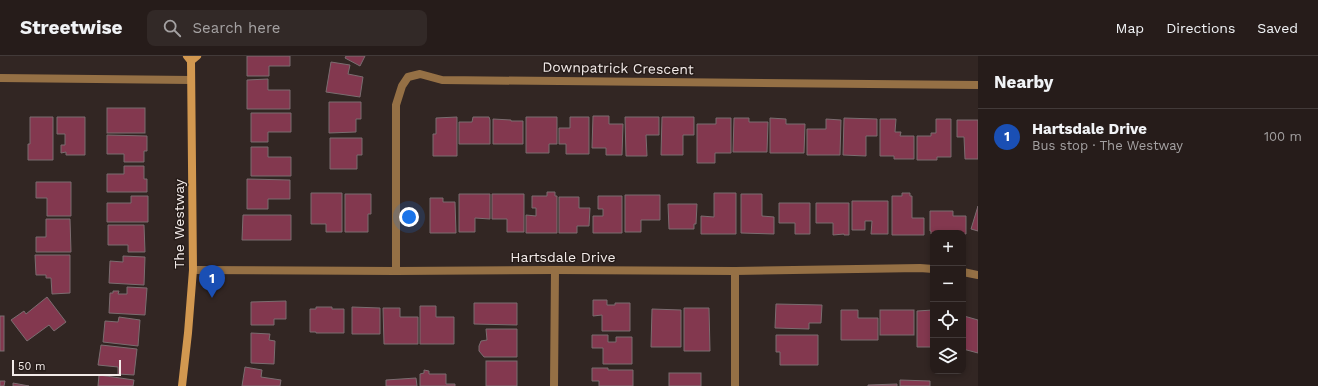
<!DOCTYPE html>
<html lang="en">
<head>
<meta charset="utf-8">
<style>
  :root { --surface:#261c1a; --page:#322927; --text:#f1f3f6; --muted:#a4a1a2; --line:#423a39; --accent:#2563eb }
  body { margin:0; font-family:"Work Sans",sans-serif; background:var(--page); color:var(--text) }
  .controls { position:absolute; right:12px; bottom:12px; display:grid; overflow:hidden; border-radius:8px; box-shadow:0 2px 6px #0003 }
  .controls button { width:36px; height:36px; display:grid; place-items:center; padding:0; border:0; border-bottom:1px solid var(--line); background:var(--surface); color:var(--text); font:20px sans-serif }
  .scale { position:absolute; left:12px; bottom:10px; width:109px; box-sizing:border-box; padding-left:4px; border:2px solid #f3ebe9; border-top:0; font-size:11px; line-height:14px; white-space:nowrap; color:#f3ebe9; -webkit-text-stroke:3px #271d1a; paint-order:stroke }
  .you { position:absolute; left:409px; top:161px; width:14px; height:14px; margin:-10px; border:3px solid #fff; border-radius:50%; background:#1a73e8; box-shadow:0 0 0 6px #1a73e833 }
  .badge { display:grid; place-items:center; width:26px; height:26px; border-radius:50%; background:var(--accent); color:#fff; font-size:13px; font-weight:700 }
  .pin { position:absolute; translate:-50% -33px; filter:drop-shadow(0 1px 2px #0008) }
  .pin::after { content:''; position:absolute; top:21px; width:14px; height:12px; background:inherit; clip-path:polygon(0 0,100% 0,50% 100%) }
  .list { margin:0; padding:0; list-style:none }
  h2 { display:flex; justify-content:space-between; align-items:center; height:52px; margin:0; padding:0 16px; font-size:17px }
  h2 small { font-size:13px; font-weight:400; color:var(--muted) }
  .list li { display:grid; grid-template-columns:26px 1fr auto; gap:12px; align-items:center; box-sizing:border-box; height:56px; padding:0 16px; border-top:1px solid var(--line) }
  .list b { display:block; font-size:15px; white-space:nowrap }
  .list p { margin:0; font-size:13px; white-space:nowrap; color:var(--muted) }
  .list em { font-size:13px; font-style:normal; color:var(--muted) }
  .icon { flex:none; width:22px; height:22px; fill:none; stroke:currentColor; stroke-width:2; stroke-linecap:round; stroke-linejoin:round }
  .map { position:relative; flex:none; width:978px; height:330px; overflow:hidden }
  header { display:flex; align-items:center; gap:24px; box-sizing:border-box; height:56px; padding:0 20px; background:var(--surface); border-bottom:1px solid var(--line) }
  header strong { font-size:19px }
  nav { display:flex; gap:22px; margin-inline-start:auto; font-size:14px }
  .search { width:280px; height:36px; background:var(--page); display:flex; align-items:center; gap:10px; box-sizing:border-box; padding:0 14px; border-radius:8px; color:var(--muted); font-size:15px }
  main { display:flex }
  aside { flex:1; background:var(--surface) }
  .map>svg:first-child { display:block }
  .building { fill:#83384f; stroke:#7b6d70 }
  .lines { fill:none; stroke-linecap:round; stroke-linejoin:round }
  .street { stroke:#957045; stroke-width:8 }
  .secondary { stroke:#d29850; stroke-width:8 }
  .labels { text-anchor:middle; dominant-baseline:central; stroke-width:3; stroke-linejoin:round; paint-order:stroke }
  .street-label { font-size:14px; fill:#f3ebe9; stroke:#271d1a }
</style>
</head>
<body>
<header>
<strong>Streetwise</strong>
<div class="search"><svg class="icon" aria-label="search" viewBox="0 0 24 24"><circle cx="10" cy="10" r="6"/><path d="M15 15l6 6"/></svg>Search here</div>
<nav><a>Map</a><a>Directions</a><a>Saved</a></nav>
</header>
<main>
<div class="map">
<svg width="978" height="330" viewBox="0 0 978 330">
  <rect width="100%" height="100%" fill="#322623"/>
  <!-- building -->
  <g class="building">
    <polygon points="247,0 290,0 290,10 269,10 269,20 247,20"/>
    <polygon points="346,0 365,0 360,10 345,2"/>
    <polygon points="331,6 350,9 348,18 363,21 360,41 326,36"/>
    <polygon points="268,23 268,34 290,34 290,53 247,53 247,24"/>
    <polygon points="329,46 361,46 361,63 356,63 356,76 329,77"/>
    <rect x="107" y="52" width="38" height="25"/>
    <polygon points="251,57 291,57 291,76 268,76 268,86 251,86"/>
    <polygon points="593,60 609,60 609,68 623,68 622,99 606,99 606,92 592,92"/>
    <polygon points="30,61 53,61 53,104 28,104 28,88 30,88"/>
    <polygon points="57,61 85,61 85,99 66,99 66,96 61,97 61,89 65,89 65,78 57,78"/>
    <polygon points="457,61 457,100 433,100 433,78 436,78 436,62"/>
    <polygon points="473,61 489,61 490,64 490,88 459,88 459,66 472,66"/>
    <polygon points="526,61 557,61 557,88 549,88 549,97 526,97"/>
    <polygon points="570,61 589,61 589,98 566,98 566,88 559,88 559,72 570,72"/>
    <polygon points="625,61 659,61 659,79 646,79 647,100 626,100"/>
    <polygon points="662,61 694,61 694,79 683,79 683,99 661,99"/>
    <polygon points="716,62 731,62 731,97 715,97 715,107 697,107 697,68 716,68"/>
    <polygon points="734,62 749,62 749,66 768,66 767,96 733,96"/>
    <polygon points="770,62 786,63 786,68 805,68 804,97 770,97"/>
    <polygon points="844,62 877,63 877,80 866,80 866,100 843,99"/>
    <polygon points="493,63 511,64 511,65 523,65 523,88 493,88"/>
    <polygon points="826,63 841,64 840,99 807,99 807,73 826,73"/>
    <polygon points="880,63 896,63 895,76 901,76 900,80 914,80 914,103 894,103 894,100 880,100"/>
    <polygon points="936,63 951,63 951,101 937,101 937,104 917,104 917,80 931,80 931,77 936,77"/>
    <polygon points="957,64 978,64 978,103 965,103 964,81 957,81"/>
    <polygon points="107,79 147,80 147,95 144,95 144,106 124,106 124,98 107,98"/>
    <polygon points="330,82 362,82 362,99 357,99 357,113 330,113"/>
    <polygon points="251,91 268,91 268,101 291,101 291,120 251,120"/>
    <polygon points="124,110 144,110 144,123 147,123 147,136 107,136 107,118 124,118"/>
    <polygon points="247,123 290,124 290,143 268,143 268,153 247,153"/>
    <polygon points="36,126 71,126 71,160 47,160 47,142 36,142"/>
    <polygon points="547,136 555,136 555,140 557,140 557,177 526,177 526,159 536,160 536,152 532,152 532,140 547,140"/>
    <polygon points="311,137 342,137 342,176 326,176 326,168 311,168"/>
    <polygon points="714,137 736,137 736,178 701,178 701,160 714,161"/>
    <polygon points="902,137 910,137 910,140 912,140 912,162 924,162 924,179 892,179 892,140 902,140"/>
    <polygon points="345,138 371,138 371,158 368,158 368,176 345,176"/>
    <polygon points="459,138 490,138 490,163 475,162 475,176 459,176"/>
    <polygon points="492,138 524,138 524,176 507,176 507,163 492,163"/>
    <polygon points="741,138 762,138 762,160 774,161 774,178 741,177"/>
    <polygon points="625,139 660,139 660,164 641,164 641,176 625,176"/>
    <polygon points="131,140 148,140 148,166 107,166 107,147 131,147"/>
    <polygon points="598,140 622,140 622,177 593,177 593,160 603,160 603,153 598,153"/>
    <polygon points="559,141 579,141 579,152 590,152 589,170 577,170 577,177 559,177"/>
    <polygon points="430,142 443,142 443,146 455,146 456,177 430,177"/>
    <polygon points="852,145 888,145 888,178 871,178 872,165 865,165 865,174 852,174"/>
    <polygon points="779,147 810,147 810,178 795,178 795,167 779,167"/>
    <polygon points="816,147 849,147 849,179 844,179 844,178 833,179 833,167 816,167"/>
    <polygon points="668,148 697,148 696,168 694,168 694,173 669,173"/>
    <polygon points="978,150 978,175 971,173"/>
    <polygon points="930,155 953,155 953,160 966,160 966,178 931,178 931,175 930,175"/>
    <polygon points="243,159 291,159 291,184 242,184"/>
    <polygon points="46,163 70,163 71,196 36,196 36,181 46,181"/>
    <polygon points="108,169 144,169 145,196 128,196 128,189 108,189"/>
    <polygon points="35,199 70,199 70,237 52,238 51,222 46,222 46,219 36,219"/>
    <polygon points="123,200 145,201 144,229 109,227 110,205 123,206"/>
    <polygon points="127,231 147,232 145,259 109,257 110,237 113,237 113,235 119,235 118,238 127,238"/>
    <polygon points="47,241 66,266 54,275 49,269 27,285 11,264 24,255 26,258"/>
    <polygon points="593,244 607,244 607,249 615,249 615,247 630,247 630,275 602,275 602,259 593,260"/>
    <polygon points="286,245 286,263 274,263 274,269 251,269 251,246"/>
    <polygon points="474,247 517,247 517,269 474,268"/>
    <polygon points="776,248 822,249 821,267 809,267 809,273 775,272"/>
    <polygon points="420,250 436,250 436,261 454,261 454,288 420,288"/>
    <polygon points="316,251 332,251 332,253 344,253 344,277 316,277 316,276 310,276 310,253 316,253"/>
    <polygon points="352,251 380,252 380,278 352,278"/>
    <polygon points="383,252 400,252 400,261 418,261 418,288 384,288"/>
    <polygon points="684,252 709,252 710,295 684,295"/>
    <polygon points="652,253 681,254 681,291 651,291"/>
    <polygon points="841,254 858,254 858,262 878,262 878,284 841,284"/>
    <rect x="880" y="254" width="34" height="25"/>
    <polygon points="933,254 933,291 917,291 917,255"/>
    <rect x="0" y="260" width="4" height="35"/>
    <polygon points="964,260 978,264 978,297 963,293 963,264"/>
    <polygon points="119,261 140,264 138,290 103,286 105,265 118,266"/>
    <polygon points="486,273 517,273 517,301 484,301 479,295 479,290 481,285 487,284"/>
    <polygon points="251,277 270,278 269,284 275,285 274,308 251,307"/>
    <polygon points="592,279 608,279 608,286 616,286 616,281 632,281 632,308 603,308 603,292 592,292"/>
    <polygon points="776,279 818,279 818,309 780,309 780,296 776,296"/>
    <polygon points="101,289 137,293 134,319 118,318 118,311 98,309"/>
    <rect x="486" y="305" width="31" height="25"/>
    <polygon points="245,311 262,314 261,321 281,324 280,330 242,330"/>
    <polygon points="592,312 608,312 608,314 633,314 633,330 599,330 599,325 592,325"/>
    <polygon points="424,314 429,315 429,318 446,318 446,328 455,328 455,330 420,330 420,318 424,317"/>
    <rect x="669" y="317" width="32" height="13"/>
    <polygon points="99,319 134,324 133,330 98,330"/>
    <polygon points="416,322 417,330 386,330 386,324"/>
    <polygon points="900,324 930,325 930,330 900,330"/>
    <polygon points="0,325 5,325 4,330 0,330"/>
    <polygon points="13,327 29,330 13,330"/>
    <polygon points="897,328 897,330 868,330 868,329"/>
  </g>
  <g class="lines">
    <!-- street -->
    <g class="street">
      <polyline points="0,22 191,24"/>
      <polyline points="193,214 396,215 555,214 735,215 920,212 933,213"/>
      <polyline points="396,215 396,49 402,30 408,21 420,18 442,24 978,29"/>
      <polyline points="963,216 978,219"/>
      <polyline points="554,330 555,214"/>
      <polyline points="735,330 735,215"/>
    </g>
    <!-- secondary -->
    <g class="secondary">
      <polyline points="191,5 197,0"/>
      <polyline points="182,330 188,277 193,214 191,5 187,0"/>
    </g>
  </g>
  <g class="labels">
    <!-- street labels -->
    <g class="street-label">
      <text transform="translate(618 12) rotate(1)">Downpatrick Crescent</text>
      <text transform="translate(179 168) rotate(-90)">The Westway</text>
      <text x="563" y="201">Hartsdale Drive</text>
    </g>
  </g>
</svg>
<div class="controls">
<button>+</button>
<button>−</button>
<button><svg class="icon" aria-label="locate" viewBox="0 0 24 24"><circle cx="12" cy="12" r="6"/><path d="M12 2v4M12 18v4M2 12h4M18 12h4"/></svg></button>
<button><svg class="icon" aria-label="layers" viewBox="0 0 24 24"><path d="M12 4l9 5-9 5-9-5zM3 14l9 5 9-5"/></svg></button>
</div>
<div class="scale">50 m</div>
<div class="you"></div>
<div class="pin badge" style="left:212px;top:242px;background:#1a4fb4">1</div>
</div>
<aside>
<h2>Nearby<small></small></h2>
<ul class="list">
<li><span class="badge" style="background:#1a4fb4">1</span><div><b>Hartsdale Drive</b><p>Bus stop · The Westway</p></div><em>100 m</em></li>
</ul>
</aside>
</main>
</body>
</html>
